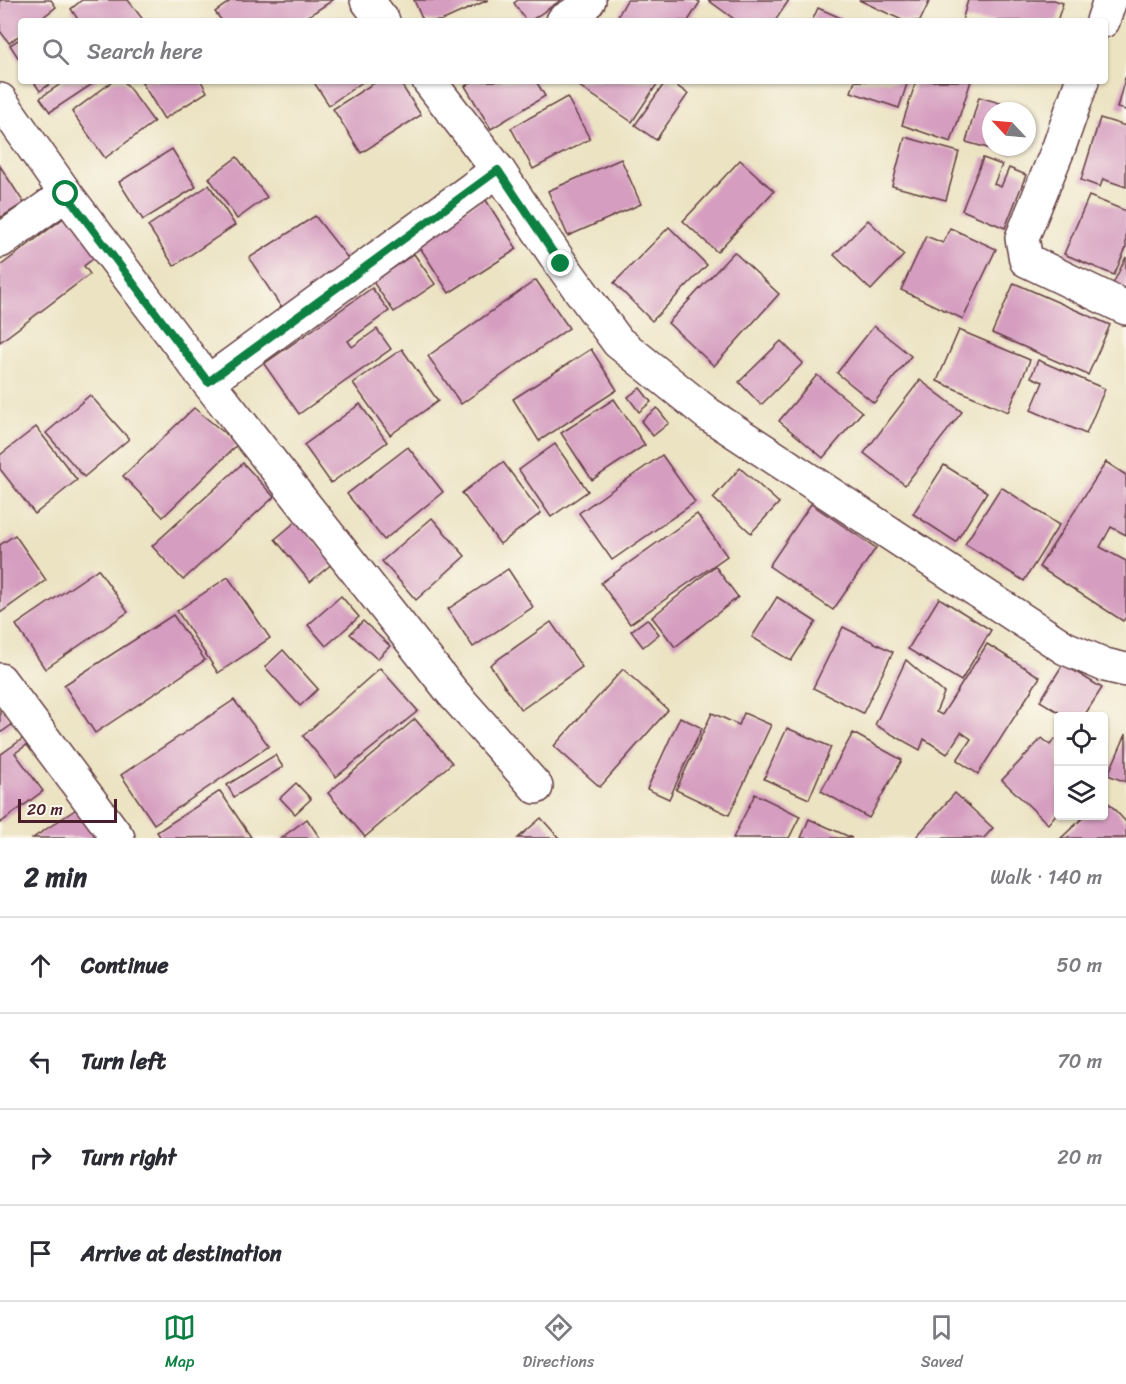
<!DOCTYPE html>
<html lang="en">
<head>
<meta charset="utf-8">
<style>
  :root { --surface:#fff; --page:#f7f7f7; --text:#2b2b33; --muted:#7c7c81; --line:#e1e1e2; --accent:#0b8043 }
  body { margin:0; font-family:Sriracha,sans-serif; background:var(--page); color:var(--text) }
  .controls { position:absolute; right:18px; bottom:18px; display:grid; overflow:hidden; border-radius:6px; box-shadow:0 2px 4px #0004 }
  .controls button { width:54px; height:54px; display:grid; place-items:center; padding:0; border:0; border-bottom:2px solid var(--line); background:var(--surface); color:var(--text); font:30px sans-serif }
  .compass { position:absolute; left:982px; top:102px; width:54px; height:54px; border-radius:50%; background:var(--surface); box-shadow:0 2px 4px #0004; rotate:296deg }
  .scale { position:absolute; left:18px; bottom:15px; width:99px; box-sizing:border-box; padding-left:6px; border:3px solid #4a1f2b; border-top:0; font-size:16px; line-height:21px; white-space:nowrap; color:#4a1f2b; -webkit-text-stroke:4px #fbf7ec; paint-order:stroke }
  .stop { position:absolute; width:18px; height:18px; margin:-14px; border:4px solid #0b8043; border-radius:50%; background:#fff }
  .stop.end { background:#0b8043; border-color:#fff; box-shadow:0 2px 6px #0008 }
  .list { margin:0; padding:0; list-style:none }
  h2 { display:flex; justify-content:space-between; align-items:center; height:78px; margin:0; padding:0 24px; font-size:26px }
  h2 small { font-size:20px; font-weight:400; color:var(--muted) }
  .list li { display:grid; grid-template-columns:39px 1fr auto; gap:18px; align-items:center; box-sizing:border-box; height:96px; padding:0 24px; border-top:2px solid var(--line) }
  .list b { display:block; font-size:22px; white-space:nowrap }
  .list em { font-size:20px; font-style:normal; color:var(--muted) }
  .icon { flex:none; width:33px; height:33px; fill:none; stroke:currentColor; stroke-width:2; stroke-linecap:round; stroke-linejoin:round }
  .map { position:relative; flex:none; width:1126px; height:838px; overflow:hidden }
  .search { position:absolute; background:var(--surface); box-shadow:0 2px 4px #0004; left:18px; right:18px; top:18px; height:66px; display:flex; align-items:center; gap:15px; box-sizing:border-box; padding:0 21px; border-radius:6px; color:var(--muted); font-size:22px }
  .sheet { height:462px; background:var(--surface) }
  nav { display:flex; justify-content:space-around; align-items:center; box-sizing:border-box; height:84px; border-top:2px solid var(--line); background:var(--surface); font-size:16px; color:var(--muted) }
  nav a { display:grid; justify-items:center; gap:3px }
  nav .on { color:var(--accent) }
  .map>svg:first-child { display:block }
  .building { fill:#d59dc0 }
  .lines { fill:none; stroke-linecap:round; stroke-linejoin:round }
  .street-casing { stroke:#623c42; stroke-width:36 }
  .street { stroke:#fff; stroke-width:33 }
  .route { stroke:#0b8043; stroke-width:8 }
</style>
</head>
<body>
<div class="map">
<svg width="1126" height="838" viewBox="0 0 1126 838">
  <rect width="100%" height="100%" fill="#fbf7ec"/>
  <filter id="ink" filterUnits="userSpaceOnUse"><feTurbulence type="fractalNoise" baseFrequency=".0167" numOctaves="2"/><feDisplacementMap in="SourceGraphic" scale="12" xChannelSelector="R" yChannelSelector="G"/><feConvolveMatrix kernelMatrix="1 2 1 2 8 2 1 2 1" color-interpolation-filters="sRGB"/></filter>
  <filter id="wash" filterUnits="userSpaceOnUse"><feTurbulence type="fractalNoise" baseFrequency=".008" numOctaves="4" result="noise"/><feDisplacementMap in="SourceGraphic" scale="24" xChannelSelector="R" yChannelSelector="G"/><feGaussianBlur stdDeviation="1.35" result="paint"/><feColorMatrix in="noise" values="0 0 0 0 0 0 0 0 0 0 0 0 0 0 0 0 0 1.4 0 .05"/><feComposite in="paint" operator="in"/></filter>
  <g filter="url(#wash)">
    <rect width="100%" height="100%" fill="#ece3c3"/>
    <g id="blocks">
      <!-- building -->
      <g class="building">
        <polygon points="0,0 51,0 56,7 38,21 21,21 21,34 9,43 0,31"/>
        <polygon points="82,0 128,0 144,21 79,21 71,9"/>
        <polygon points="232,0 333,0 301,21 222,21 215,12"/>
        <polygon points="414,0 488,0 441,21 423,21"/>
        <polygon points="518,0 561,0 530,21 526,21 514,3"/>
        <polygon points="627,0 696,0 700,2 688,21 627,21 618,16"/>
        <polygon points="708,0 789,0 775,21 737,21"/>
        <polygon points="859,0 930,0 920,21 904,21"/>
        <polygon points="968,0 1054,0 1063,3 1057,21 962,21"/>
        <polygon points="818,8 848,21 812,21"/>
        <polygon points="21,38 21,62 10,45"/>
        <polygon points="1125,78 1126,78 1126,110 1117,108"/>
        <polygon points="33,81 54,81 40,91"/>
        <polygon points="65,81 97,81 50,112 40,98"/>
        <polygon points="113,81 124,81 154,122 105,158 72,112"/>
        <polygon points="141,81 201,81 207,92 164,119"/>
        <polygon points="313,81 364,81 329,105"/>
        <polygon points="377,81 399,81 421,115 361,153 333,109"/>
        <polygon points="474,81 536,81 545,96 491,129 465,86"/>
        <polygon points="572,81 659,81 632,122"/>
        <polygon points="666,81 670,81 688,94 656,140 635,125"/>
        <polygon points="855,81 908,81 899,108 851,92"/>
        <polygon points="916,81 971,81 951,142 902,125"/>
        <polygon points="567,97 590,139 533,169 511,128"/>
        <polygon points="979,97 1024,110 991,111 991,147 1015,147 1013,155 966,142"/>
        <polygon points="1100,118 1126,126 1126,187 1103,179 1100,187 1081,180"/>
        <polygon points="905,137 959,152 946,200 892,186"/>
        <polygon points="172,149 196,187 143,220 119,182"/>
        <polygon points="237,157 267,197 237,219 209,178"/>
        <polygon points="983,158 1002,165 994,184 1001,187 1009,168 1026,175 1005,228 962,210"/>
        <polygon points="621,159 641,204 568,236 548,191"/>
        <polygon points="740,160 774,191 717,252 683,221"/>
        <polygon points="0,166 24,203 0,218"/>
        <polygon points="209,185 235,225 174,266 148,226"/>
        <polygon points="1089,196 1126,211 1126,248 1114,275 1064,254"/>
        <polygon points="484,197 517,249 449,293 416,241"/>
        <polygon points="73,211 103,251 84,266 90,274 0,342 0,266"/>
        <polygon points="315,216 354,266 283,310 249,258"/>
        <polygon points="868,220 904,255 871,290 834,255"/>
        <polygon points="669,227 707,265 652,321 614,283"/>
        <polygon points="950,228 996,249 963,319 901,290 926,236 943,243"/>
        <polygon points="734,252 779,294 714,366 668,323"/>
        <polygon points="414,254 435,284 394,312 373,282"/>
        <polygon points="1126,257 1126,292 1112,286"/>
        <polygon points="536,280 569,328 461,404 428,356"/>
        <polygon points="1014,283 1110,325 1088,375 992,333"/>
        <polygon points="372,288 389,311 348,341 352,347 377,329 391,349 299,414 264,364"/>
        <polygon points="874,326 911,356 874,403 837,373"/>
        <polygon points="959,330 1030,360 1008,412 937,381"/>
        <polygon points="781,341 803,363 761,405 739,382"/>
        <polygon points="402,349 438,401 390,435 353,383"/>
        <polygon points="591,349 617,390 539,441 513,399"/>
        <polygon points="1038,360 1105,389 1086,434 1031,410 1043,382 1031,377"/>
        <polygon points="817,375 862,412 823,458 779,421"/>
        <polygon points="920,380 962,412 905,485 864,453"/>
        <polygon points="640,388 651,402 639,412 628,397"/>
        <polygon points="90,395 129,439 84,477 46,433"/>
        <polygon points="614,399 645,445 592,480 561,433"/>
        <polygon points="360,404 387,442 331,483 304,445"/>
        <polygon points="194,408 238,444 163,517 123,476"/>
        <polygon points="657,408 669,423 653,436 641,421"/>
        <polygon points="36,427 77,480 35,514 0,469 0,455"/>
        <polygon points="555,444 588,491 551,517 519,470"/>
        <polygon points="408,447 443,492 384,540 347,494"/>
        <polygon points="662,455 695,502 612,560 579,513"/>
        <polygon points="503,462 541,513 500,544 462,493"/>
        <polygon points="1106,462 1126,475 1126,535 1111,527 1100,547 1126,561 1126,617 1123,621 1039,567"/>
        <polygon points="243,463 274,497 183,580 152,546"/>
        <polygon points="944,465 987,492 956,542 913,514"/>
        <polygon points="740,468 779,503 751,533 713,498"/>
        <polygon points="1001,487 1059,525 1024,581 965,544"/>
        <polygon points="811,504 876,548 833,610 769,566"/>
        <polygon points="697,514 727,556 630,624 601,583"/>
        <polygon points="432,518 465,556 416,600 382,561"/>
        <polygon points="298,520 333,563 310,582 275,539"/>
        <polygon points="15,535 46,580 0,613 0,545"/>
        <polygon points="715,566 738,597 675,647 652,617"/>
        <polygon points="98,569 128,612 45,669 16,625"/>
        <polygon points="508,569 533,607 473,647 448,609"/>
        <polygon points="228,577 270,638 218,673 177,611"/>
        <polygon points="341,596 359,617 326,646 308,625"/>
        <polygon points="777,597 816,622 791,661 752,637"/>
        <polygon points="939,598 991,630 961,681 908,649"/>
        <polygon points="173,615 205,660 95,733 64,685"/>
        <polygon points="647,619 659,634 643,647 631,631"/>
        <polygon points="363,621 390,646 377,659 350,634"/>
        <polygon points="551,622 582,667 521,710 490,665"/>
        <polygon points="843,627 893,652 863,713 813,688"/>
        <polygon points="987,644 1040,677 978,774 957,760 971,739 961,732 947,754 924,739 920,750 875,725 906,660 944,693 936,712 942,715"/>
        <polygon points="283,650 318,689 300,706 265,667"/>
        <polygon points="1063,664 1102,688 1084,716 1065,716 1040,701"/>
        <polygon points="380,668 418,711 336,777 303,736"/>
        <polygon points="623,669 668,710 600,787 554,746"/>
        <polygon points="234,700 269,746 154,824 121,775"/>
        <polygon points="0,704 13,724 0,733"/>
        <polygon points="712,713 739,725 744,713 771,725 729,815 676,790"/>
        <polygon points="680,717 702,728 669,799 647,789"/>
        <polygon points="415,719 452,763 365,837 328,793"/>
        <polygon points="787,728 831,747 809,799 764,779"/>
        <polygon points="853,733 902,760 869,818 821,791"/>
        <polygon points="1126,734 1126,782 1108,775"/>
        <polygon points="28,735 33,741 15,753 43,791 0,823 0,755"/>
        <polygon points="1042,738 1050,745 1055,739 1058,742 1058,812 1048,824 1002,780"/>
        <polygon points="275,755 283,767 234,797 227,785"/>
        <polygon points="296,783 311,799 295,814 280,798"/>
        <polygon points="220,791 251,837 161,838 157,832"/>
        <polygon points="955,793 993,828 984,838 915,838"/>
        <polygon points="755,794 800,816 789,838 733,838"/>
        <polygon points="1104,798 1126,822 1126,838 1061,838 1085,816 1104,816"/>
        <polygon points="78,808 97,838 33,838"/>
        <polygon points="541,818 559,838 518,838"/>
        <polygon points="307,819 320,838 281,838"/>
        <polygon points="809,819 852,838 801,838"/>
      </g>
    </g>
  </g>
  <g filter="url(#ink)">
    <use href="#blocks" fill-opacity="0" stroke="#623c42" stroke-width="1.5"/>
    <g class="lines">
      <defs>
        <g id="street">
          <polyline points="367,0 383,21"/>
          <polyline points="563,21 582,9 589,0"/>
          <polyline points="1103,21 1110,0"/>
          <polyline points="429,81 498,170 561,264 618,342 708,414 1065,648 1105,665 1126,670"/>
          <polyline points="1082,81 1059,147 1022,238 1026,260 1126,308"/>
          <polyline points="0,100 66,194 208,382 452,692 536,787"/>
          <polyline points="0,241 66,194"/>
          <polyline points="208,382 498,170"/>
          <polyline points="0,680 118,838"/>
        </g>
      </defs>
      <!-- street casing -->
      <use href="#street" class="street-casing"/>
      <!-- street -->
      <use href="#street" class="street"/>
    </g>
  </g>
  <g class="lines" filter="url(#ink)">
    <!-- route -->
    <polyline class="route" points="66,194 208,382 498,170 561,264"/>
  </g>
</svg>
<div class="controls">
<button><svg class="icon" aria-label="locate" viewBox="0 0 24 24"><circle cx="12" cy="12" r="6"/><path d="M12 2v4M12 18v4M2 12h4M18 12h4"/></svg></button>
<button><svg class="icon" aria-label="layers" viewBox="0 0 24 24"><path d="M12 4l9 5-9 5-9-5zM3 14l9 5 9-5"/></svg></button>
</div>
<svg class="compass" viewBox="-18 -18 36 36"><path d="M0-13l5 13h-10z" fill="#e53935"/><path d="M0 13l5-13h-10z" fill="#7c7c81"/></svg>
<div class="scale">20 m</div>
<div class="stop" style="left:66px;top:194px"></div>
<div class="stop end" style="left:561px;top:264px"></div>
<div class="search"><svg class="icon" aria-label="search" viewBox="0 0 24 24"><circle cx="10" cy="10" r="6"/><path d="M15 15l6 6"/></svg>Search here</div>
</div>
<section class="sheet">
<h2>2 min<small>Walk · 140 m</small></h2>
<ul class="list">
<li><svg class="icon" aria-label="ahead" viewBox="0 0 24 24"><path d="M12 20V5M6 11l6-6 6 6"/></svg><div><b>Continue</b></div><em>50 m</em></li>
<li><svg class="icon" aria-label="left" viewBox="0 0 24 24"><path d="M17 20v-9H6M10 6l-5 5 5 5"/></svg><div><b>Turn left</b></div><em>70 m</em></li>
<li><svg class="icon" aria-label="right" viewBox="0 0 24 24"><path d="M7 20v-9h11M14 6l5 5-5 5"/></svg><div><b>Turn right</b></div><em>20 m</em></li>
<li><svg class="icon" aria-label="arrive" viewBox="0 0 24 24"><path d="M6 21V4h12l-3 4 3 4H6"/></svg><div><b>Arrive at destination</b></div></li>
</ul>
</section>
<nav>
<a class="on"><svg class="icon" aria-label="map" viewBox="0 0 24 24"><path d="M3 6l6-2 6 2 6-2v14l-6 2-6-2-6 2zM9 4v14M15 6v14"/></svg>Map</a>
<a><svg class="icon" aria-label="directions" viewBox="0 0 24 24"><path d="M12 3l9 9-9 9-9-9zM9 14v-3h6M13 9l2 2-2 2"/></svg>Directions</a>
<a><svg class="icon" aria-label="saved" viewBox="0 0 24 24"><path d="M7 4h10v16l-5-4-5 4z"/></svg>Saved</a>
</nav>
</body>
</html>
